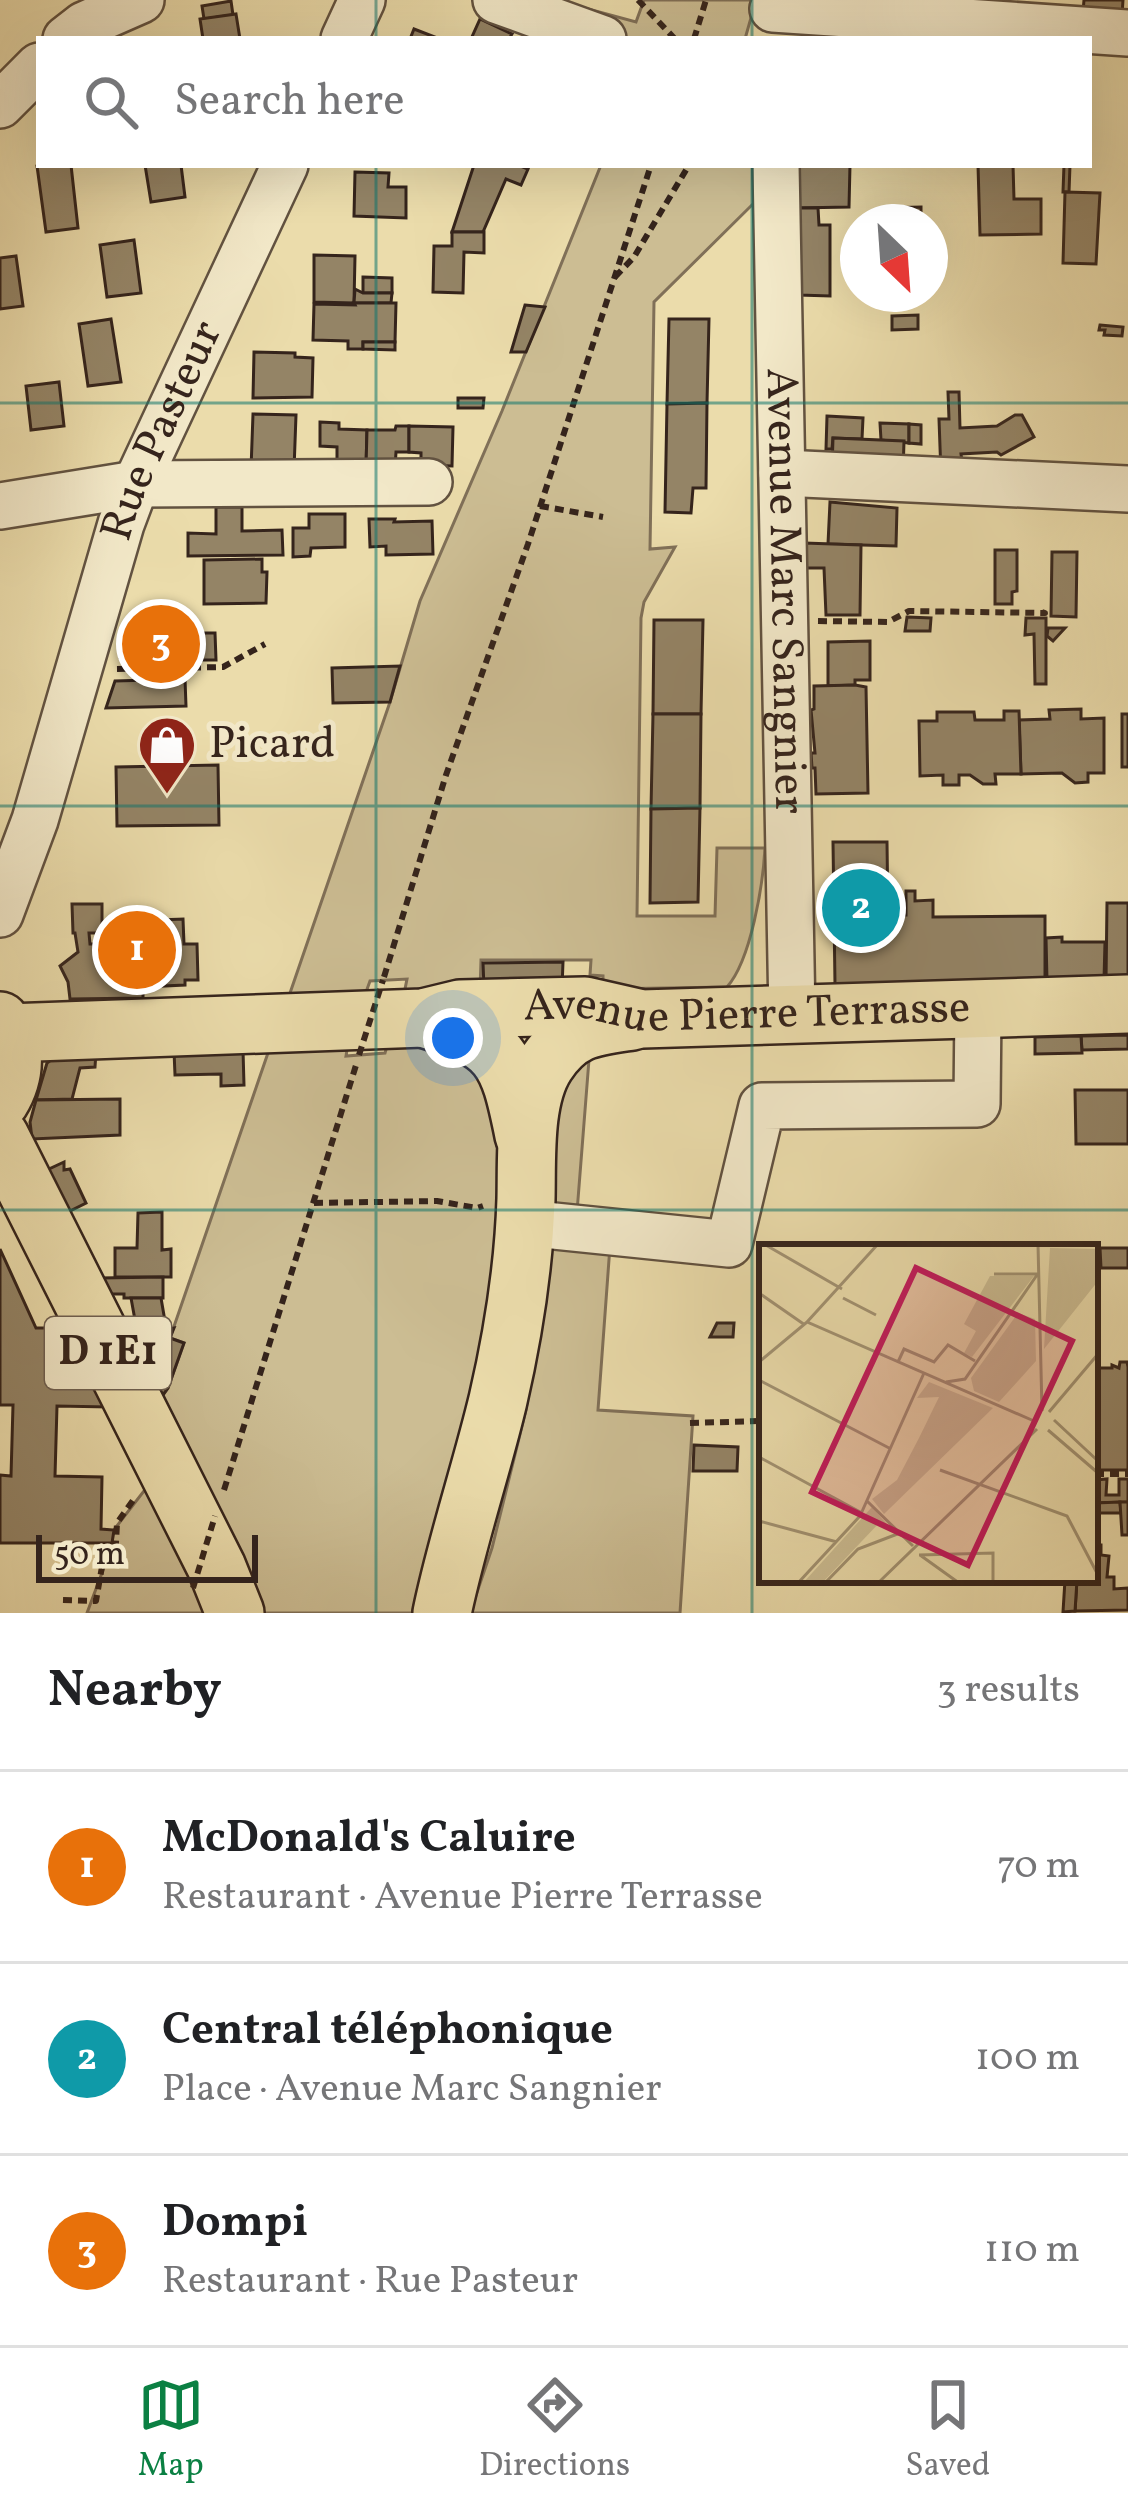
<!DOCTYPE html>
<html lang="en">
<head>
<meta charset="utf-8">
<style>
  :root { --surface:#fff; --page:#f6f6f6; --text:#202124; --muted:#757577; --line:#e0e0e0; --accent:#0b8043 }
  body { margin:0; font-family:Vollkorn,serif; background:var(--page); color:var(--text) }
  .compass { position:absolute; left:840px; top:204px; width:108px; height:108px; border-radius:50%; background:var(--surface); box-shadow:0 12px 48px #0002; rotate:155deg }
  .scale { position:absolute; left:36px; bottom:30px; width:222px; box-sizing:border-box; padding-left:12px; border:6px solid #35241c; border-top:0; font-size:33px; line-height:42px; white-space:nowrap; color:#35241c; -webkit-text-stroke:9px #f2e8c8; paint-order:stroke }
  .you { position:absolute; left:453px; top:1038px; width:42px; height:42px; margin:-30px; border:9px solid #fff; border-radius:50%; background:#1a73e8; box-shadow:0 0 0 18px #1a73e833 }
  .badge { display:grid; place-items:center; width:78px; height:78px; border-radius:50%; background:var(--accent); color:#fff; font-size:39px; font-weight:700 }
  .pin { position:absolute; translate:-50% -50%; border:6px solid #fff; box-shadow:0 3px 12px #0006 }
  .list { margin:0; padding:0; list-style:none }
  h2 { display:flex; justify-content:space-between; align-items:center; height:156px; margin:0; padding:0 48px; font-size:51px }
  h2 small { font-size:39px; font-weight:400; color:var(--muted) }
  .list li { display:grid; grid-template-columns:78px 1fr auto; gap:36px; align-items:center; box-sizing:border-box; height:192px; padding:0 48px; border-top:3px solid var(--line) }
  .list b { display:block; font-size:45px; white-space:nowrap }
  .list p { margin:0; font-size:39px; white-space:nowrap; color:var(--muted) }
  .list em { font-size:39px; font-style:normal; color:var(--muted) }
  .icon { flex:none; width:66px; height:66px; fill:none; stroke:currentColor; stroke-width:2; stroke-linecap:round; stroke-linejoin:round }
  .map { position:relative; flex:none; width:1128px; height:1613px; overflow:hidden }
  .search { position:absolute; background:var(--surface); box-shadow:0 12px 48px #0002; left:36px; right:36px; top:36px; height:132px; display:flex; align-items:center; gap:30px; box-sizing:border-box; padding:0 42px; border-radius:0px; color:var(--muted); font-size:45px }
  .sheet { height:732px; background:var(--surface) }
  nav { display:flex; justify-content:space-around; align-items:center; box-sizing:border-box; height:168px; border-top:3px solid var(--line); background:var(--surface); font-size:33px; color:var(--muted) }
  nav a { display:grid; justify-items:center; gap:6px }
  nav .on { color:var(--accent) }
  .map>svg:first-child { display:block }
  .green { fill:#ccbd93; stroke:#807058; stroke-width:3 }
  .building { fill:#948466; stroke:#35241c; stroke-width:3 }
  .lines { fill:none; stroke-linecap:round; stroke-linejoin:round }
  .minor-casing { stroke:#625240; stroke-width:50 }
  .major-casing { stroke:#35241c; stroke-width:62 }
  .path { stroke:#35241c; stroke-width:6; stroke-dasharray:9 6; stroke-linecap:butt }
  .minor { stroke:#f2e8c8; stroke-width:45 }
  .major { stroke:#ebdcab; stroke-width:57 }
  .path-bridge { stroke:#35241c; stroke-width:6; stroke-dasharray:9 6; stroke-linecap:butt }
  .grid { fill:none; stroke:#0f766e; stroke-width:3; stroke-opacity:0.55 }
  .labels { text-anchor:middle; dominant-baseline:central; stroke-width:10; stroke-linejoin:round; paint-order:stroke }
  .shield { fill:#f2e8c8; stroke:#6e5f50; stroke-width:3 }
  .shield-label { font-size:42px; font-weight:bold; fill:#35241c }
  .street-label { font-size:45px; fill:#35241c; stroke:#f2e8c8 }
  .poi-label { font-size:45px; fill:#35241c; stroke:#f2e8c8; text-anchor:start }
  .inset-road { fill:none; stroke:#a29272; stroke-width:3 }
  .view { fill:#c2185b; fill-opacity:0.15; stroke:#c2185b; stroke-width:6 }
  .inset-edge { fill:none; stroke:#35241c; stroke-width:6 }
</style>
</head>
<body>
<div class="map">
<svg width="1128" height="1613" viewBox="0 0 1128 1613">
  <rect width="100%" height="100%" fill="#ebdcab"/>
  <filter id="stains"><feTurbulence type="fractalNoise" baseFrequency=".00167" numOctaves="4"/><feColorMatrix values="0 0 0 0 .2 0 0 0 0 .09 0 0 0 0 .02 0 0 0 .5 -.17"/></filter>
  <radialGradient id="worn" r=".72"><stop offset=".6" stop-color="#630" stop-opacity="0"/><stop offset="1" stop-color="#630" stop-opacity=".3"/></radialGradient>
  <!-- green -->
  <g class="green">
    <polygon points="555,0 636,22 644,0 756,0 745,39 619,39"/>
    <path d="M601 165H753L754 203 654 302 650 549 675 547 644 602 641 618 637 916H715L717 848H765C763 885 751 960 727 987L603 989V976L590 975 591 960H481L480 990 404 994 407 979 370 981 365 995 289 996 390 702 420 601 502 411Z"/>
    <polygon points="387,1046 445,1046 474,1057 500,1115 500,1209 488,1328 412,1613 264,1613 255,1601 160,1399 168,1388 184,1343 170,1338 269,1050 347,1050 346,1056 385,1053"/>
    <polygon points="590,1047 577,1212 552,1204 554,1104"/>
    <polygon points="549,1241 610,1246 598,1410 693,1416 680,1613 470,1613 492,1548 526,1410"/>
    <polygon points="147,1487 211,1613 87,1613 112,1546 113,1531"/>
  </g>
  <!-- building -->
  <g class="building">
    <polygon points="1084,0 1123,0 1122,15 1083,12"/>
    <polygon points="231,1 233,15 204,19 202,6"/>
    <polygon points="236,14 240,39 203,39 200,19"/>
    <polygon points="480,19 512,34 509,39 471,39"/>
    <polygon points="414,29 435,37 434,39 410,39"/>
    <polygon points="47,165 71,165 78,228 46,232 37,166"/>
    <polygon points="145,165 181,165 185,197 151,202"/>
    <polygon points="474,165 518,165 528,169 521,185 506,179 483,232 452,232"/>
    <polygon points="796,165 850,165 849,207 797,208"/>
    <polygon points="978,165 1013,165 1014,199 1041,199 1041,234 980,235"/>
    <polygon points="1064,165 1070,165 1069,192 1063,192"/>
    <polygon points="355,172 389,173 388,187 406,187 406,218 354,216"/>
    <polygon points="1065,192 1100,193 1096,264 1063,263"/>
    <polygon points="921,207 921,222 881,222 881,208"/>
    <polygon points="797,208 818,208 819,225 830,225 830,296 799,295"/>
    <polygon points="452,232 484,232 484,253 464,252 463,293 433,292 434,246 452,246"/>
    <polygon points="134,240 141,293 107,297 100,245"/>
    <polygon points="314,255 355,256 354,303 314,302"/>
    <polygon points="16,256 23,306 0,309 0,258"/>
    <polygon points="363,277 392,278 392,293 363,293"/>
    <polygon points="355,289 363,293 392,293 391,303 354,303"/>
    <polygon points="354,303 396,303 395,342 363,342 363,349 348,349 348,341 313,340 314,304 355,305"/>
    <polygon points="525,305 545,307 526,352 511,352"/>
    <polygon points="918,315 918,329 892,330 892,316"/>
    <polygon points="111,319 121,382 88,386 79,324"/>
    <polygon points="669,319 709,319 707,403 667,404"/>
    <polygon points="1100,325 1123,327 1122,336 1104,335 1105,330 1099,330"/>
    <polygon points="363,342 395,342 395,350 363,349"/>
    <polygon points="254,352 295,353 295,357 313,358 312,397 253,398"/>
    <polygon points="59,382 64,426 31,430 26,386"/>
    <polygon points="948,392 959,392 960,428 997,426 1015,415 1022,415 1034,437 1001,455 997,452 961,454 962,461 941,474 939,419 949,419"/>
    <polygon points="458,398 484,398 483,408 458,408"/>
    <polygon points="707,403 706,488 693,488 691,513 665,512 667,404"/>
    <polygon points="253,414 296,415 294,470 251,469"/>
    <polygon points="827,416 863,418 862,439 833,438 832,449 826,449"/>
    <polygon points="320,422 339,423 339,429 367,430 366,467 337,467 337,447 320,446"/>
    <polygon points="880,423 909,424 909,443 881,440"/>
    <polygon points="909,424 921,425 921,444 909,443"/>
    <polygon points="396,426 409,426 409,452 396,452 395,468 366,467 367,430 395,430"/>
    <polygon points="409,426 453,427 452,466 421,465 421,453 409,452"/>
    <polygon points="833,438 904,441 903,473 832,469"/>
    <polygon points="830,502 897,508 896,546 828,544"/>
    <polygon points="216,507 242,507 242,531 282,530 283,555 188,556 188,533 216,534"/>
    <polygon points="309,514 345,514 345,547 311,548 310,556 293,557 293,528 309,528"/>
    <polygon points="369,519 395,519 394,522 432,521 433,554 386,555 386,546 370,547"/>
    <polygon points="804,543 861,545 860,615 826,615 824,568 805,568"/>
    <polygon points="995,550 1017,550 1017,591 1012,592 1012,604 995,604"/>
    <polygon points="1052,552 1077,552 1076,617 1051,616"/>
    <polygon points="262,559 262,572 267,572 266,603 204,604 204,560"/>
    <polygon points="907,617 931,618 930,631 905,631"/>
    <polygon points="1026,618 1046,618 1046,684 1035,684 1034,634 1025,635"/>
    <polygon points="654,620 703,620 701,714 653,714"/>
    <polygon points="130,627 149,627 148,643 139,642 133,657 120,657"/>
    <polygon points="1048,628 1065,628 1053,641 1047,636"/>
    <polygon points="149,633 215,633 216,660 133,660 139,642 148,643"/>
    <polygon points="870,641 870,680 855,680 855,685 828,686 828,642"/>
    <polygon points="400,666 390,702 333,703 332,668"/>
    <polygon points="185,679 186,706 106,708 115,681"/>
    <polygon points="855,685 866,687 868,793 816,794 815,768 812,768 811,753 815,753 811,710 814,709 814,686"/>
    <polygon points="1081,709 1081,719 1104,718 1104,773 1088,773 1088,782 1075,783 1062,773 1021,774 1019,720 1050,719 1049,710"/>
    <polygon points="1004,711 1019,711 1021,774 995,774 996,784 983,784 970,775 959,775 959,785 943,785 943,775 920,776 919,721 937,721 937,712 974,712 975,720 1004,720"/>
    <polygon points="653,714 701,714 700,808 651,809"/>
    <rect x="1122" y="714" width="6" height="53"/>
    <polygon points="218,765 219,825 117,826 116,767"/>
    <polygon points="700,808 698,902 650,903 651,809"/>
    <polygon points="833,842 887,842 888,916 906,915 906,891 915,891 915,901 933,900 933,917 1045,916 1045,981 835,984"/>
    <polygon points="1107,903 1128,903 1128,979 1106,980"/>
    <polygon points="72,904 102,904 102,933 89,933 90,944 106,944 107,922 183,919 184,944 197,944 198,980 185,980 185,985 143,987 143,998 70,999 68,982 60,966 78,952 75,933 73,933"/>
    <polygon points="1062,937 1062,942 1105,942 1104,980 1047,981 1046,938"/>
    <polygon points="563,962 562,988 484,988 483,963"/>
    <polygon points="1128,1035 1128,1049 1082,1050 1081,1036"/>
    <polygon points="1081,1036 1082,1053 1035,1054 1035,1037"/>
    <polygon points="243,1050 244,1085 221,1086 221,1074 175,1075 174,1051"/>
    <polygon points="96,1052 95,1067 80,1068 72,1099 36,1100 47,1063 60,1053"/>
    <polygon points="1075,1090 1128,1090 1128,1144 1076,1144"/>
    <polygon points="120,1099 120,1135 32,1139 30,1122 36,1100"/>
    <polygon points="64,1162 64,1170 70,1169 86,1203 68,1212 47,1170"/>
    <polygon points="162,1212 162,1250 171,1249 171,1277 115,1277 115,1248 137,1248 138,1213"/>
    <polygon points="1100,1248 1128,1248 1128,1268 1101,1268"/>
    <polygon points="0,1249 36,1328 70,1328 108,1407 57,1406 55,1476 102,1477 101,1529 114,1530 112,1543 0,1543 0,1475 11,1476 13,1405 0,1405"/>
    <polygon points="163,1277 163,1298 124,1298 124,1294 109,1294 101,1278"/>
    <polygon points="131,1298 161,1298 166,1327 137,1331"/>
    <polygon points="717,1323 734,1323 733,1337 710,1337"/>
    <polygon points="174,1328 170,1338 154,1385 130,1337"/>
    <polygon points="170,1338 184,1343 168,1388 160,1399 154,1385"/>
    <polygon points="1120,1362 1127,1362 1128,1367 1128,1470 1096,1470 1095,1365 1098,1365 1099,1368 1112,1368 1112,1365 1119,1368"/>
    <polygon points="694,1445 738,1447 737,1471 693,1471"/>
    <polygon points="1107,1479 1106,1495 1119,1495 1119,1479 1128,1479 1128,1502 1095,1503 1095,1480"/>
    <polygon points="1120,1502 1121,1513 1095,1513 1095,1503"/>
    <polygon points="1120,1502 1128,1502 1128,1535 1122,1535"/>
    <polygon points="1095,1545 1101,1545 1101,1555 1109,1556 1107,1577 1114,1577 1114,1589 1128,1588 1128,1610 1075,1611 1077,1580 1095,1580"/>
    <polygon points="1065,1580 1077,1580 1075,1611 1063,1612"/>
  </g>
  <g class="lines">
    <defs>
      <g id="minor">
        <polyline points="496,0 603,39"/>
        <polyline points="773,9 1128,33"/>
        <polyline points="66,39 84,25 141,0"/>
        <polyline points="344,39 362,0"/>
        <polyline points="0,105 39,66"/>
        <path id="s1" d="M776 165 792 1015"/>
        <polyline points="782,473 1128,489"/>
        <polyline points="0,506 136,484 429,482"/>
        <path id="s2" d="M0 914 35 820 121 524 136 484 285 165"/>
        <polyline points="525,1223 729,1244 762,1106 977,1104 978,1007"/>
      </g>
      <g id="major">
        <path d="M423 1018C502 1042 508 1056 524 1135"/>
        <path d="M0 1021C17 1048 16 1075 0 1101"/>
        <path id="s3" d="M8 1033 423 1018 460 1009 585 1006 642 1019 1128 1004"/>
        <polyline points="0,1137 217,1568 235,1613"/>
        <path d="M442 1613C457 1541 481 1471 498 1400 513 1335 524 1265 526 1199 527 1159 523 1099 546 1064 570 1028 592 1027 632 1021"/>
      </g>
    </defs>
    <!-- minor casing -->
    <use href="#minor" class="minor-casing"/>
    <!-- major casing -->
    <use href="#major" class="major-casing"/>
    <!-- path -->
    <g class="path">
      <polyline points="638,0 675,39"/>
      <polyline points="694,39 706,0"/>
      <polyline points="615,277 634,257 689,165"/>
      <polyline points="540,506 603,517"/>
      <polyline points="818,621 888,622 909,611 1045,613 1042,612"/>
      <polyline points="117,669 223,667 265,644"/>
      <polyline points="384,977 446,775 528,544 651,165"/>
      <polyline points="314,1203 437,1201 477,1208 483,1206"/>
      <polyline points="690,1423 762,1421"/>
      <polyline points="1095,1474 1128,1474"/>
      <polyline points="224,1490 357,1062"/>
      <polyline points="63,1600 96,1601 104,1555 116,1543 117,1523 134,1499"/>
    </g>
    <!-- minor -->
    <use href="#minor" class="minor"/>
    <!-- major -->
    <use href="#major" class="major"/>
    <!-- path-bridge -->
    <g class="path-bridge">
      <polyline points="359,1055 383,980"/>
      <polyline points="193,1588 215,1516"/>
    </g>
  </g>
  <!-- grid -->
  <path class="grid" d="M376 0V39M752 0V39M376 165V1613M752 165V1613M0 403H1128M0 806H1128M0 1210H1128"/>
  <!-- icons -->
  <defs>
    <symbol id="shop-pin" viewBox="-11 -11 22 30"><path d="M0 17L-7.5 6A9.5 9.5 0 1 1 7.5 6Z" fill="#8f2418" stroke="#f2e8c8"/><path d="M-5-2.5h2.3a2.7 3.5 0 0 1 5.4 0H5L5.5 6h-11ZM-1.5-2.5h3a1.5 2.3 0 0 0-3 0Z" fill="#fff"/></symbol>
  </defs>
  <g fill-rule="evenodd">
    <use href="#shop-pin" x="134" y="712" width="66" height="90"/>
  </g>
  <g class="labels">
    <!-- shield labels -->
    <rect class="shield" x="45" y="1317" width="126" height="72" rx="9"/>
    <g class="shield-label">
      <text x="108" y="1353">D 1E1</text>
    </g>
    <!-- street labels -->
    <g class="street-label">
      <text stroke="none"><textPath href="#s2" startOffset="510">Rue Pasteur</textPath></text>
      <text stroke="none"><textPath href="#s1" startOffset="426">Avenue Marc Sangnier</textPath></text>
      <text stroke="none"><textPath href="#s3" startOffset="741">Avenue Pierre Terrasse</textPath></text>
    </g>
    <!-- poi labels -->
    <g class="poi-label">
      <text x="209" y="745">Picard</text>
    </g>
  </g>
  <!-- overview -->
  <g transform="translate(759 1244)">
    <rect width="339" height="339" fill="#ebdcab"/>
    <path d="M291 4 339 5V37L285 105ZM231 32H275L213 113 205 109 217 87 205 80ZM259 69 276 75 277 117 240 158 215 147 212 134ZM170 138 234 164 125 270 113 255 138 236 160 194 180 153 158 154ZM113 263 133 286 122 277 63 339H44Z" fill="#ccbd93"/>
    <path class="inset-road" d="M5 0 83 45M279 0 283 167M235 30H279M0 49 46 81M84 54 117 71M48 78 119 0M0 118 48 78 275 177M139 118 145 105 175 118 189 101 216 117M0 136 132 205M187 138 206 135 278 31M290 168 339 110M295 176 339 217M289 186 339 229M0 213 103 269M181 226 308 272 339 331M108 257 154 302M0 277 78 298M160 311 234 309V339M161 311 200 339M39 339 101 272 165 129M66 339 99 305 141 289M119 339 278 185"/>
    <path class="view" d="M157 24 313 97 209 321 53 248Z"/>
    <rect width="339" height="339" class="inset-edge"/>
  </g>
  <rect width="100%" height="100%" filter="url(#stains)"/>
  <rect width="100%" height="100%" fill="url(#worn)"/>
</svg>
<svg class="compass" viewBox="-18 -18 36 36"><path d="M0-13l5 13h-10z" fill="#e53935"/><path d="M0 13l5-13h-10z" fill="#757577"/></svg>
<div class="scale">50 m</div>
<div class="you"></div>
<div class="pin badge" style="left:137px;top:950px;background:#e8710a">1</div>
<div class="pin badge" style="left:861px;top:908px;background:#0f9aa8">2</div>
<div class="pin badge" style="left:161px;top:644px;background:#e8710a">3</div>
<div class="search"><svg class="icon" aria-label="search" viewBox="0 0 24 24"><circle cx="10" cy="10" r="6"/><path d="M15 15l6 6"/></svg>Search here</div>
</div>
<section class="sheet">
<h2>Nearby<small>3 results</small></h2>
<ul class="list">
<li><span class="badge" style="background:#e8710a">1</span><div><b>McDonald's Caluire</b><p>Restaurant · Avenue Pierre Terrasse</p></div><em>70 m</em></li>
<li><span class="badge" style="background:#0f9aa8">2</span><div><b>Central téléphonique</b><p>Place · Avenue Marc Sangnier</p></div><em>100 m</em></li>
<li><span class="badge" style="background:#e8710a">3</span><div><b>Dompi</b><p>Restaurant · Rue Pasteur</p></div><em>110 m</em></li>
</ul>
</section>
<nav>
<a class="on"><svg class="icon" aria-label="map" viewBox="0 0 24 24"><path d="M3 6l6-2 6 2 6-2v14l-6 2-6-2-6 2zM9 4v14M15 6v14"/></svg>Map</a>
<a><svg class="icon" aria-label="directions" viewBox="0 0 24 24"><path d="M12 3l9 9-9 9-9-9zM9 14v-3h6M13 9l2 2-2 2"/></svg>Directions</a>
<a><svg class="icon" aria-label="saved" viewBox="0 0 24 24"><path d="M7 4h10v16l-5-4-5 4z"/></svg>Saved</a>
</nav>
</body>
</html>
